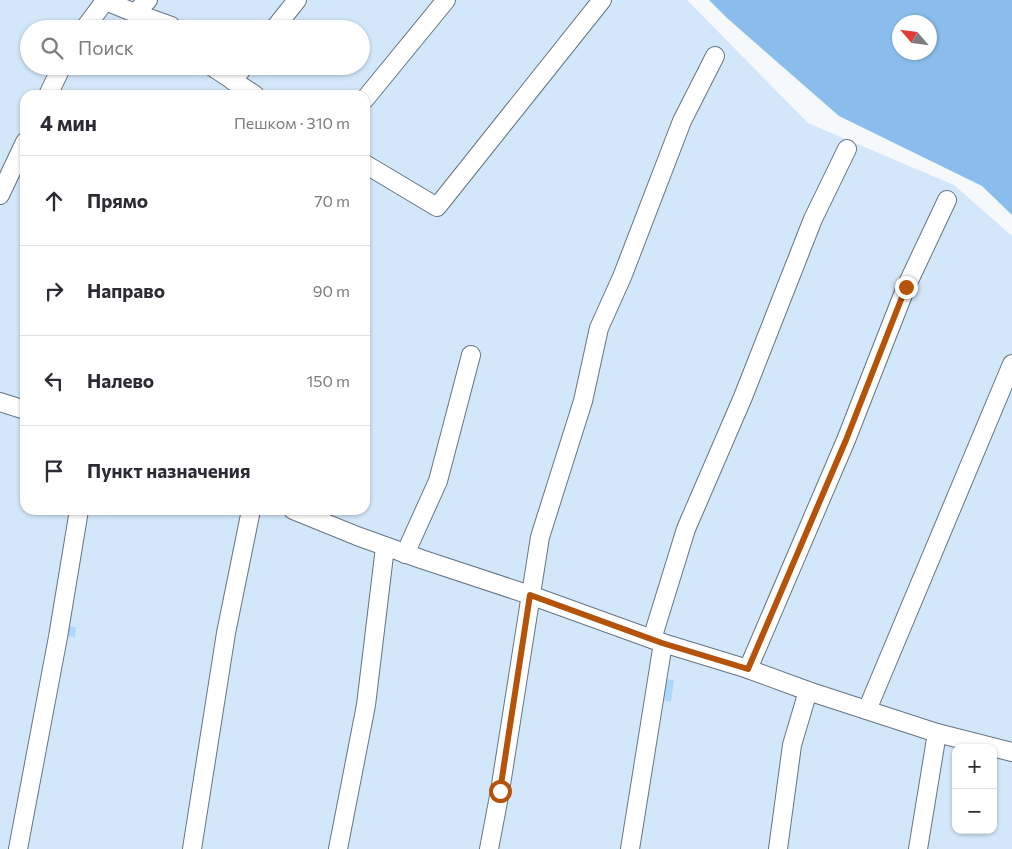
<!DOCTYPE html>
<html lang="ru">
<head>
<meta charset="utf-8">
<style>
  :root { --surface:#fff; --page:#f7f7f7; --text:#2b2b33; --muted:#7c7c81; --line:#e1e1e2 }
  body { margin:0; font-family:Commissioner,sans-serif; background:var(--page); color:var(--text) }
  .controls { position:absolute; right:15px; bottom:15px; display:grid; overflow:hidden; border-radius:10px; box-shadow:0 1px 4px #0004 }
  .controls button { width:45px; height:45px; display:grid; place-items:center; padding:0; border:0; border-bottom:1px solid var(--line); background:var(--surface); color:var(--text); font:25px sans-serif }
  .compass { position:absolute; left:892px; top:15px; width:45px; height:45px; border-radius:50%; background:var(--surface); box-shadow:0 1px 4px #0004; rotate:298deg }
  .stop { position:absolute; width:15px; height:15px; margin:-11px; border:4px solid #b45309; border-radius:50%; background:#fff }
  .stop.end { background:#b45309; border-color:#fff; box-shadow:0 1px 5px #0008 }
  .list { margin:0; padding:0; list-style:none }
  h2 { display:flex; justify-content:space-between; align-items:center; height:65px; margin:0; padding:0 20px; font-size:21px }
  h2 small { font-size:16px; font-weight:400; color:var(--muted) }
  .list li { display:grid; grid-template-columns:32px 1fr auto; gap:15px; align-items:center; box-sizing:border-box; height:90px; padding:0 20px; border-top:1px solid var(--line) }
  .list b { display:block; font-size:19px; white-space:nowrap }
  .list em { font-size:16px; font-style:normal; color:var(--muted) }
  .icon { flex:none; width:28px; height:28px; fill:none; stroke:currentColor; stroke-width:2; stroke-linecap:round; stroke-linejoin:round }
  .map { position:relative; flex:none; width:1012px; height:849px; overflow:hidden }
  .search { position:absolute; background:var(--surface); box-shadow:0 1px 4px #0004; left:20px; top:20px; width:350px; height:55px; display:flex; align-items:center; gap:12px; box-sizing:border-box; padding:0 18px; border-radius:28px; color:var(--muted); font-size:19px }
  .panel { position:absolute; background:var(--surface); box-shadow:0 1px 4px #0004; left:20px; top:90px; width:350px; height:425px; border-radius:15px }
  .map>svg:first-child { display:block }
  .green { fill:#d3e7fa; fill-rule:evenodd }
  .forest { fill:#8abdeb; fill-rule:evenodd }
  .building { fill:#afd8fe }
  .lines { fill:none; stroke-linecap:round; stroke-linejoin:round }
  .minor-casing { stroke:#647483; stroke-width:20 }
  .minor { stroke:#fff; stroke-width:18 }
  .route { stroke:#b45309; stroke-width:6 }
</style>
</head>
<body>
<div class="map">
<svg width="1012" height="849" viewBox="0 0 1012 849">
  <rect width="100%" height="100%" fill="#f6f9fc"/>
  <!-- green -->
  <path class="green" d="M0 0H687L808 123 954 185 1012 236V849H0ZM29 29H361V66H29ZM25 95H365V510H25ZM956 748H993V830H956Z"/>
  <!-- forest -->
  <path class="forest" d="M709 0H1012V215L982 186 839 116 727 18ZM900 22H930V52H900Z"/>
  <!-- building -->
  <g class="building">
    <polygon points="64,626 76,627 75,637 62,636"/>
    <polygon points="665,679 674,680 671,702 662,700"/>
  </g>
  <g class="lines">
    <defs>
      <g id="minor">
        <polyline points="103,0 135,13 148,0"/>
        <polyline points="135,13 171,26 173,29"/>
        <polyline points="84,29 105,1"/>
        <polyline points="274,29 297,0"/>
        <polyline points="211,66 255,95"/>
        <polyline points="233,81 244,66"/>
        <polyline points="48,95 62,66"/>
        <polyline points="365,99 446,0"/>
        <polyline points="365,164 437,207 602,0"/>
        <polyline points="0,195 25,142"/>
        <polyline points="0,402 25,410"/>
        <polyline points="293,510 357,536 421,559 530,595 663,643 748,669 808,691 937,733 1012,752"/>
        <polyline points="405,554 438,481 471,355"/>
        <polyline points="652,639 686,529 743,397 813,219 847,149"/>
        <polyline points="748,669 846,440 906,287 947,200"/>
        <polyline points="867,710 1012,364"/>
        <polyline points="18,849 58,637 79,510"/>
        <polyline points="192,849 226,633 251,510"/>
        <polyline points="338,849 366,705 385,547"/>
        <polyline points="489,849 500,791 540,537 583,401 599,328 622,277 682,121 715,56"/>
        <polyline points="630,849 663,643"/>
        <polyline points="778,849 792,745 808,691"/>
        <polyline points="918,849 937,733"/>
      </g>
    </defs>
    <!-- minor casing -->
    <use href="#minor" class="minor-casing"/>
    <!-- minor -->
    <use href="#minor" class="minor"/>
  </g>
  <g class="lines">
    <!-- route -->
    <polyline class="route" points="500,791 530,595 662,643 748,669 846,440 906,287"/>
  </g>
</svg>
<div class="controls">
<button>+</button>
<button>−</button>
</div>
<svg class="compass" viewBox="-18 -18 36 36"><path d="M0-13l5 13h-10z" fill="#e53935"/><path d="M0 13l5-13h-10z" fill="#7c7c81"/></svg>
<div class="stop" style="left:500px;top:791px"></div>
<div class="stop end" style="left:906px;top:287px"></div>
<div class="search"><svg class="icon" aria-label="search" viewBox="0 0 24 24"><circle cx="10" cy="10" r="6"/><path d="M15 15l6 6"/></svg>Поиск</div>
<section class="panel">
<h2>4 мин<small>Пешком · 310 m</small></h2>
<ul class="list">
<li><svg class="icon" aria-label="ahead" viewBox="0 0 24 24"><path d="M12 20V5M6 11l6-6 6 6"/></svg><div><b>Прямо</b></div><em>70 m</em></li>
<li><svg class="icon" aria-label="right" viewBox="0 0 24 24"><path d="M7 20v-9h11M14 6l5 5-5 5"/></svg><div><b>Направо</b></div><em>90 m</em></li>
<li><svg class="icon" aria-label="left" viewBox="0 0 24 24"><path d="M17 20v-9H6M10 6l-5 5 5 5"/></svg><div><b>Налево</b></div><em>150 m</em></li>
<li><svg class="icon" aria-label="arrive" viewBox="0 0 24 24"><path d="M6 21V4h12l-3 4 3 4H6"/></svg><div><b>Пункт назначения</b></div></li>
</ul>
</section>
</div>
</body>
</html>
